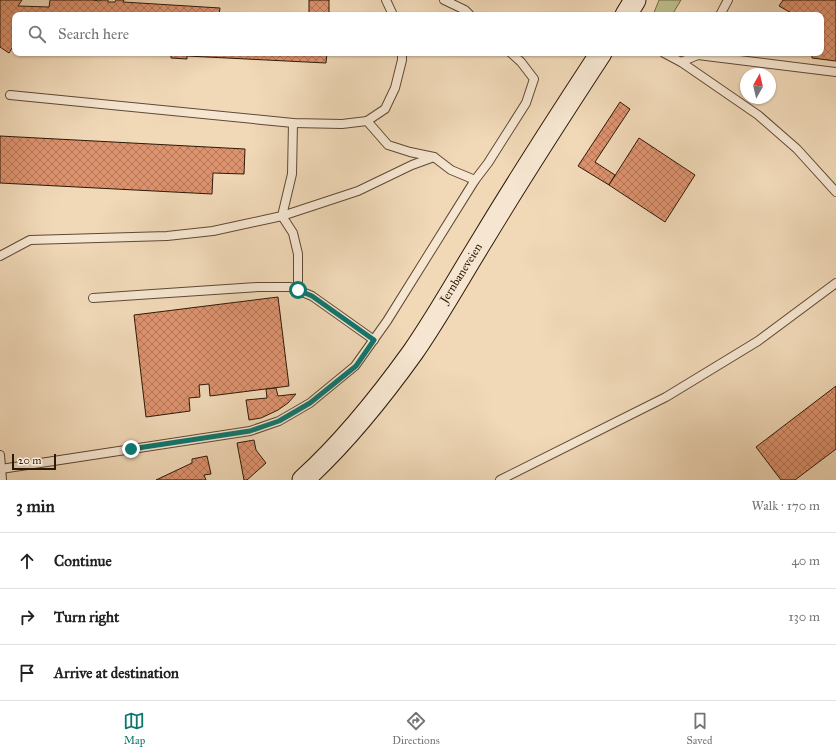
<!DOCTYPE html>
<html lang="en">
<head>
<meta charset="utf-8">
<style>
  :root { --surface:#fff; --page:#f6f6f6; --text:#202124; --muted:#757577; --line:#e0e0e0; --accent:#0f766e }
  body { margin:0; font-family:"IM FELL Great Primer",serif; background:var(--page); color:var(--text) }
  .compass { position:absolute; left:740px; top:68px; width:36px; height:36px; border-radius:50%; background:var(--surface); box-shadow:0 1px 3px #0004; rotate:8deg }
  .scale { position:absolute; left:12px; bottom:10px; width:44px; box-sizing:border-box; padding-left:4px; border:2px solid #2d1907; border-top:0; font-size:11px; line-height:14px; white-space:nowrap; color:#2d1907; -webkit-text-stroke:3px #f6e6d1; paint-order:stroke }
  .stop { position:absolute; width:12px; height:12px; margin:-9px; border:3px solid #0f766e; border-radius:50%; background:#fff }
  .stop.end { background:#0f766e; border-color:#fff; box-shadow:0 1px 4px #0008 }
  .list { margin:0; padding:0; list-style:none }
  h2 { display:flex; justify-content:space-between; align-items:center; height:52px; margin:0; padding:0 16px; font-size:17px }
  h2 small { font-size:13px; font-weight:400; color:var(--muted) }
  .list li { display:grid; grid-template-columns:26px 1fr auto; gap:12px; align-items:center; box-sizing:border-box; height:56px; padding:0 16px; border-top:1px solid var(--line) }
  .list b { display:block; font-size:15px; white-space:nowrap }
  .list em { font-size:13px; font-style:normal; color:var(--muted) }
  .icon { flex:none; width:22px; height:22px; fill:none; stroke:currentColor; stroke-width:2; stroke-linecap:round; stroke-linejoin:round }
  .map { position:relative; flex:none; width:836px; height:480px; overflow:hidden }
  .search { position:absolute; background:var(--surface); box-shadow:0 1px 3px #0004; left:12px; right:12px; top:12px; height:44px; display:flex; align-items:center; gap:10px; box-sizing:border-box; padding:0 14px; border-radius:8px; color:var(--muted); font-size:15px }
  .sheet { height:220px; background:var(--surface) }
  nav { display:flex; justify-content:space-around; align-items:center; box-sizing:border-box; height:56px; border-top:1px solid var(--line); background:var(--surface); font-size:11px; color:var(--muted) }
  nav a { display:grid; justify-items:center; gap:2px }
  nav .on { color:var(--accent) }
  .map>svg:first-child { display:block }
  .green { fill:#bcbf8d; stroke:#746c4a }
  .building { fill:url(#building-cross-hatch); stroke:#2d1907 }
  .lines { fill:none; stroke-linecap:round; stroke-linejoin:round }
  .lane-casing { stroke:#5e4933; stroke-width:10 }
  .secondary-casing { stroke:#2d1907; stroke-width:23 }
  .lane { stroke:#f6e6d1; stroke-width:8 }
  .secondary { stroke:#f6e6d1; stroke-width:21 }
  .route { stroke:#0f766e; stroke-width:5 }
  .labels { text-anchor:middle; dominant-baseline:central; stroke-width:3; stroke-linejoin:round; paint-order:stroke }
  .street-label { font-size:12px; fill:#2d1907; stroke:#f6e6d1 }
</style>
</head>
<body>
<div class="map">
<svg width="836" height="480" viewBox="0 0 836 480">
  <defs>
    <pattern id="building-cross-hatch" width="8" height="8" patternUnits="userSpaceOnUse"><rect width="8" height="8" fill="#de936f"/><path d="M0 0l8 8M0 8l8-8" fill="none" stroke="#b47759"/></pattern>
  </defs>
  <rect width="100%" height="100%" fill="#f1d9b8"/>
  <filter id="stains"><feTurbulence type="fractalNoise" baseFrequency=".005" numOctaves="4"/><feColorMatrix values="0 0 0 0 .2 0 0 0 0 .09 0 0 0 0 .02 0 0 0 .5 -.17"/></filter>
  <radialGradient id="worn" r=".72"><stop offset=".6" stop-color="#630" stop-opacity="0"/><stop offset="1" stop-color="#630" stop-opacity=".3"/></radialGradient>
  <!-- green -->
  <polygon class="green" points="659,0 681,0 672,15 653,15"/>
  <!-- building -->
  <g class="building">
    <polygon points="0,0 22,0 18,6 49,7 50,0 92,0 100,1 101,0 108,0 108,2 115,2 116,0 124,0 123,2 220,8 219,15 15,15 15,43 9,53 0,47"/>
    <rect x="309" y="0" width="20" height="15"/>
    <polygon points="783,0 836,0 836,61 812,58 812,53 821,53 821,15 795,15 779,6"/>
    <polygon points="133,53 327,53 326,63 187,56 187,59 171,58 171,55"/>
    <polygon points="620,102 630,109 595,162 615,175 609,185 578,166"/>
    <polygon points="0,136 245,149 244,174 213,173 212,194 0,183"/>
    <polygon points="639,138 695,175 665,222 609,185"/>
    <polygon points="278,297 289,386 210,396 209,384 199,385 200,397 189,398 190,411 146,417 134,315"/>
    <polygon points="836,386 836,449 795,480 781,480 756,447"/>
    <polygon points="276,388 278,396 296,394 288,403 278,410 261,418 249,420 246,400 267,398 266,389"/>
    <polygon points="254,440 256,450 266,463 247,480 244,480 237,443"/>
    <polygon points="207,456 211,474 204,475 206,480 156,480 192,463 192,459"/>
  </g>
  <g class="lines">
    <defs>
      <g id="lane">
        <polyline points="386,0 393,15"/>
        <polyline points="444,0 465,10 470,15"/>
        <polyline points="720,15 728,0"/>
        <polyline points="664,53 681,62 698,55 699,53"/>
        <polyline points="698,55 836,72"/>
        <polyline points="681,62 758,115 797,149 836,192"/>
        <polyline points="10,95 293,123 342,124 367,121 385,109 395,88 402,60 402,53"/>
        <polyline points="367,121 388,145 410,152 434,157 451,170 475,180"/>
        <polyline points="0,256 30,240 167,236 213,231 282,216 292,174 293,123"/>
        <polyline points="298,290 298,254 293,233 282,216 358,191 412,165 434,157"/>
        <polyline points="93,298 258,287 290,287 312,296 374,340"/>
        <polyline points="0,455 2,480"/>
        <polyline points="1,469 250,431 279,421 310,403 355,366 387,321 475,180 488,163 526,103 534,79 521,62 511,53"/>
        <polyline points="500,480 666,397 758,341 836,283"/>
      </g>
      <g id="secondary">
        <polyline points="626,15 635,0"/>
        <path d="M303 480C345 442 380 398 413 352 438 316 460 276 483 239 521 176 561 114 601 53"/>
      </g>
    </defs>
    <!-- lane casing -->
    <use href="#lane" class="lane-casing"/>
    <!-- secondary casing -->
    <use href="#secondary" class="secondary-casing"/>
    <!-- lane -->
    <use href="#lane" class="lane"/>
    <!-- secondary -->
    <use href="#secondary" class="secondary"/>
  </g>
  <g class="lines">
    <!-- route -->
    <polyline class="route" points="131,449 250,431 279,421 310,403 356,366 374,340 312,296 298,290"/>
  </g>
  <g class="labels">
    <!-- street labels -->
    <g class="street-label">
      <text transform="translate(461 273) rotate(-58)">Jernbaneveien</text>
    </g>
  </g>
  <rect width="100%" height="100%" filter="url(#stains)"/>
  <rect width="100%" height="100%" fill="url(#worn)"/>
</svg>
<svg class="compass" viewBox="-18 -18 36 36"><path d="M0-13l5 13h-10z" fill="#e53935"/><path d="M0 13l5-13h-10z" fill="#757577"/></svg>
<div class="scale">20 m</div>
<div class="stop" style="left:298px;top:290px"></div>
<div class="stop end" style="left:131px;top:449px"></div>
<div class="search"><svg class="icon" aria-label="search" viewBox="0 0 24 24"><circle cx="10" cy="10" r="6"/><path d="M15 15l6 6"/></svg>Search here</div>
</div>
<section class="sheet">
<h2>3 min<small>Walk · 170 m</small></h2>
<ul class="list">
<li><svg class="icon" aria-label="ahead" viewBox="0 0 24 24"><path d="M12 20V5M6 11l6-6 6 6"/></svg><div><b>Continue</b></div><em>40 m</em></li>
<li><svg class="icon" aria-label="right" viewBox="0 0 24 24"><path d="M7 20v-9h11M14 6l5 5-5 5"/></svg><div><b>Turn right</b></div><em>130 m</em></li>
<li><svg class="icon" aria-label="arrive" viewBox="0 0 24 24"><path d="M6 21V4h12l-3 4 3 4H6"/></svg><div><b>Arrive at destination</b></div></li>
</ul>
</section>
<nav>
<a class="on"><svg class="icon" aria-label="map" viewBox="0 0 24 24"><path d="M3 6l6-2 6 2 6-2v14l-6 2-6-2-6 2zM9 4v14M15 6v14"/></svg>Map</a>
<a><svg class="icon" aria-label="directions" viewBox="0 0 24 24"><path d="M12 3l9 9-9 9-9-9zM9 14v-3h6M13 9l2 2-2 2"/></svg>Directions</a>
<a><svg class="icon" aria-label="saved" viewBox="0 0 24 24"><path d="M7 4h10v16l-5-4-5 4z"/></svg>Saved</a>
</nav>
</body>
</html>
